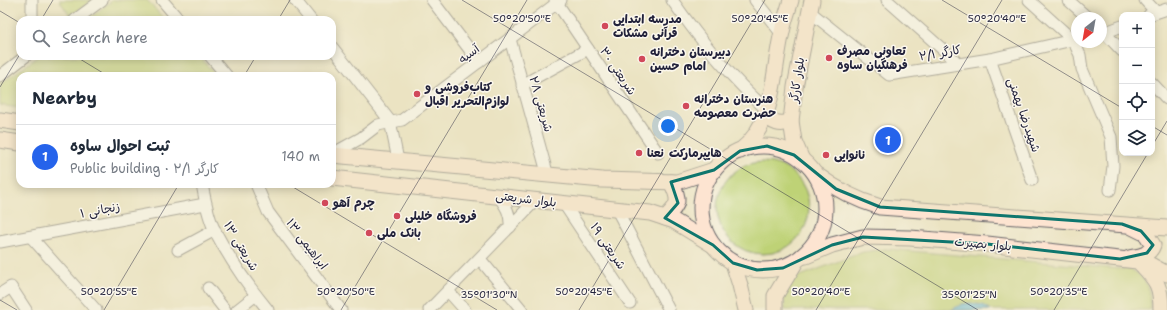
<!DOCTYPE html>
<html lang="en">
<head>
<meta charset="utf-8">
<style>
  :root { --surface:#fff; --page:#f2f2f3; --text:#1f2937; --muted:#747a83; --line:#e0e1e3; --accent:#2563eb }
  body { margin:0; font-family:"Shantell Sans","Playpen Sans Arabic",sans-serif; background:var(--page); color:var(--text) }
  .controls { position:absolute; right:12px; top:12px; display:grid; overflow:hidden; border-radius:8px; box-shadow:0 2px 10px #0003 }
  .controls button { width:36px; height:36px; display:grid; place-items:center; padding:0; border:0; border-bottom:1px solid var(--line); background:var(--surface); color:var(--text); font:20px sans-serif }
  .compass { position:absolute; left:1071px; top:12px; width:36px; height:36px; border-radius:50%; background:var(--surface); box-shadow:0 2px 10px #0003; rotate:211deg }
  .you { position:absolute; left:668px; top:126px; width:14px; height:14px; margin:-10px; border:3px solid #fff; border-radius:50%; background:#1a73e8; box-shadow:0 0 0 6px #1a73e833 }
  .badge { display:grid; place-items:center; width:26px; height:26px; border-radius:50%; background:var(--accent); color:#fff; font-size:13px; font-weight:700 }
  .pin { position:absolute; translate:-50% -50%; border:2px solid #fff; box-shadow:0 1px 4px #0006 }
  .list { margin:0; padding:0; list-style:none }
  h2 { display:flex; justify-content:space-between; align-items:center; height:52px; margin:0; padding:0 16px; font-size:17px }
  h2 small { font-size:13px; font-weight:400; color:var(--muted) }
  .list li { display:grid; grid-template-columns:26px 1fr auto; gap:12px; align-items:center; box-sizing:border-box; height:64px; padding:0 16px; border-top:1px solid var(--line) }
  .list b { display:block; font-size:15px; white-space:nowrap }
  .list p { margin:0; font-size:13px; white-space:nowrap; color:var(--muted) }
  .list em { font-size:13px; font-style:normal; color:var(--muted) }
  .icon { flex:none; width:22px; height:22px; fill:none; stroke:currentColor; stroke-width:2; stroke-linecap:round; stroke-linejoin:round }
  .map { position:relative; flex:none; width:1167px; height:310px; overflow:hidden }
  .search { position:absolute; background:var(--surface); box-shadow:0 2px 10px #0003; left:16px; top:16px; width:320px; height:44px; display:flex; align-items:center; gap:10px; box-sizing:border-box; padding:0 14px; border-radius:12px; color:var(--muted); font-size:15px }
  .panel { position:absolute; background:var(--surface); box-shadow:0 2px 10px #0003; left:16px; top:72px; width:320px; height:116px; border-radius:12px }
  .map>svg:first-child { display:block }
  .green { fill:#bed276; stroke:#707a58 }
  .water { fill:#69bde5; stroke:#467090 }
  .lines { fill:none; stroke-linecap:round; stroke-linejoin:round }
  .street-casing { stroke:#68666a; stroke-width:13 }
  .secondary-casing { stroke:#68666a; stroke-width:17 }
  .street { stroke:#fff; stroke-width:11 }
  .secondary { stroke:#fde4d1; stroke-width:15 }
  .marked { fill:none; stroke:#0f766e; stroke-width:3; stroke-linejoin:round }
  .ticks { fill:none; stroke:#22223b; stroke-width:1; stroke-opacity:0.45 }
  .poi-dot { fill:#d1495b; stroke:#fbf7ec; stroke-width:1.5 }
  .labels { text-anchor:middle; dominant-baseline:central; stroke-width:3; stroke-linejoin:round; paint-order:stroke }
  .poi-label { font-size:12px; font-weight:bold; fill:#22223b; stroke:#fbf7ec; text-anchor:start }
  .street-label { font-size:12px; fill:#22223b; stroke:#fbf7ec }
  .ticks-label { font-size:10px; text-anchor:middle; fill:#22223b; stroke:#fbf7ec; stroke-width:3; stroke-linejoin:round; paint-order:stroke }
</style>
</head>
<body>
<div class="map">
<svg width="1167" height="310" viewBox="0 0 1167 310">
  <rect width="100%" height="100%" fill="#fbf7ec"/>
  <filter id="ink" filterUnits="userSpaceOnUse"><feTurbulence type="fractalNoise" baseFrequency=".025" numOctaves="2"/><feDisplacementMap in="SourceGraphic" scale="8" xChannelSelector="R" yChannelSelector="G"/><feConvolveMatrix kernelMatrix="1 2 1 2 8 2 1 2 1" color-interpolation-filters="sRGB"/></filter>
  <filter id="wash" filterUnits="userSpaceOnUse"><feTurbulence type="fractalNoise" baseFrequency=".012" numOctaves="4" result="noise"/><feDisplacementMap in="SourceGraphic" scale="16" xChannelSelector="R" yChannelSelector="G"/><feGaussianBlur stdDeviation="0.9" result="paint"/><feColorMatrix in="noise" values="0 0 0 0 0 0 0 0 0 0 0 0 0 0 0 0 0 1.4 0 .05"/><feComposite in="paint" operator="in"/></filter>
  <g filter="url(#wash)">
    <rect width="100%" height="100%" fill="#ebe3c2"/>
    <!-- green -->
    <g class="green">
      <polygon points="59,0 93,0 70,16"/>
      <polygon points="113,0 147,0 165,20 87,20"/>
      <polygon points="39,56 199,56 217,76 20,76 20,108 0,105 0,84"/>
      <circle cx="763" cy="208" r="46"/>
      <path d="M886 249 1132 270C1148 279 1151 292 1150 310H785L784 297 795 278 863 252Z"/>
    </g>
    <!-- water -->
    <polygon class="water" points="970,303 982,305 991,310 951,310 962,304"/>
  </g>
  <g filter="url(#ink)">
    <g class="lines">
      <defs>
        <g id="street">
          <polyline points="32,0 32,20"/>
          <polyline points="162,0 179,20"/>
          <polyline points="295,0 311,20"/>
          <polyline points="432,0 479,62"/>
          <polyline points="555,0 658,153"/>
          <path d="M672 0C700 40 730 77 766 109"/>
          <polyline points="755,0 781,33"/>
          <polyline points="887,0 958,63"/>
          <polyline points="1029,0 1073,40 1080,55 1082,69 1111,137 1113,166 1110,190"/>
          <polyline points="1068,0 1088,18"/>
          <polyline points="1145,0 1156,12"/>
          <polyline points="809,11 889,75 990,59 1077,39"/>
          <polyline points="1149,15 1167,9"/>
          <polyline points="75,20 102,0"/>
          <polyline points="1101,29 1122,51"/>
          <polyline points="1101,34 1122,26"/>
          <polyline points="510,39 548,176"/>
          <polyline points="332,47 390,121 398,160"/>
          <polyline points="210,56 227,76"/>
          <polyline points="990,59 1032,180"/>
          <polyline points="0,76 26,56"/>
          <polyline points="1152,83 1167,99"/>
          <polyline points="522,85 588,49"/>
          <polyline points="332,154 361,138 378,125 402,120 561,0"/>
          <path d="M202 184C205 200 208 217 215 231 229 258 249 287 268 310"/>
          <polyline points="256,184 268,212 341,310"/>
          <path d="M498 196C506 206 511 214 510 227"/>
          <polyline points="564,204 630,303"/>
          <polyline points="617,210 669,310"/>
          <polyline points="31,237 96,310"/>
          <polyline points="0,242 205,204"/>
          <polyline points="178,250 215,230"/>
          <polyline points="480,259 522,310"/>
          <polyline points="208,288 225,310"/>
          <polyline points="448,291 465,310"/>
          <polyline points="0,294 11,287 26,310"/>
          <polyline points="237,310 256,295"/>
          <polyline points="429,310 534,202"/>
        </g>
        <g id="secondary">
          <path d="M765 114C772 123 781 126 791 121"/>
          <polyline points="0,120 20,123"/>
          <polyline points="0,140 20,143"/>
          <circle cx="763" cy="208" r="62"/>
          <path d="M740 151C776 123 772 73 782 32 784 21 788 11 791 0"/>
          <polyline points="332,155 602,180 677,182 714,170"/>
          <polyline points="802,160 794,141 791,121 795,87 812,0"/>
          <path d="M817 175C837 190 856 200 880 207L1167 228"/>
          <polyline points="332,178 650,213 674,221 713,245"/>
          <path d="M665 218C680 204 680 200 671 182"/>
          <polyline points="806,256 832,245 863,237 910,238 987,244 1137,261 1147,263 1167,274"/>
          <path d="M1129 258C1139 256 1149 256 1153 245L1146 234 1132 227"/>
          <polyline points="733,263 740,285 746,310"/>
          <path d="M1141 264C1157 281 1161 286 1161 310"/>
          <polyline points="775,310 775,296 795,263"/>
        </g>
      </defs>
      <!-- street casing -->
      <use href="#street" class="street-casing"/>
      <!-- secondary casing -->
      <use href="#secondary" class="secondary-casing"/>
      <!-- street -->
      <use href="#street" class="street"/>
      <!-- secondary -->
      <use href="#secondary" class="secondary"/>
    </g>
  </g>
  <!-- marked area -->
  <path d="M0 0H1167V310H0ZM767 146 794 155 836 189 880 207 1122 224 1141 231 1153 245 1147 253 1120 259 987 244 863 237 832 245 783 268 757 270 733 263 713 245 665 218 678 203 671 182 714 170 740 151Z" fill="#ebe3c2" fill-opacity=".55" fill-rule="evenodd"/>
  <path class="marked" d="M767 146 794 155 836 189 880 207 1122 224 1141 231 1153 245 1147 253 1120 259 987 244 863 237 832 245 783 268 757 270 733 263 713 245 665 218 678 203 671 182 714 170 740 151Z"/>
  <!-- ticks -->
  <path class="ticks" d="M462 0 978 310M942 0 1122 108M0 11 20 23M41 20 53 0M278 20 290 0M75 56 108 76M244 76 256 56M0 87 20 54M1152 126 1167 135M1152 146 1167 121M288 184 497 310M0 300 17 310M104 310 179 184M341 310 527 0M579 310 765 0M816 310 1002 0M1054 310 1148 153"/>
  <!-- markers -->
  <g class="poi-dot">
    <circle cx="605" cy="26" r="4"/>
    <circle cx="829" cy="58" r="4"/>
    <circle cx="642" cy="59" r="4"/>
    <circle cx="417" cy="94" r="4"/>
    <circle cx="686" cy="106" r="4"/>
    <circle cx="639" cy="153" r="4"/>
    <circle cx="826" cy="155" r="4"/>
    <circle cx="325" cy="203" r="4"/>
    <circle cx="397" cy="216" r="4"/>
    <circle cx="369" cy="233" r="4"/>
  </g>
  <g class="labels">
    <!-- poi labels -->
    <g class="poi-label">
      <text x="613" y="19">مدرسه ابتدایی<tspan x="613" dy="14">قرآنی مشکات</tspan></text>
      <text x="837" y="51">تعاونی مصرف<tspan x="837" dy="14">فرهنگیان ساوه</tspan></text>
      <text x="650" y="52">دبیرستان دخترانه<tspan x="650" dy="14">امام حسین</tspan></text>
      <text x="425" y="87">کتاب‌فروشی و<tspan x="425" dy="14">لوازم‌التحریر اقبال</tspan></text>
      <text x="694" y="99">هنرستان دخترانه<tspan x="694" dy="14">حضرت معصومه</tspan></text>
      <text x="647" y="153">هایپرمارکت نعنا</text>
      <text x="834" y="155">نانوایی</text>
      <text x="333" y="203">چرم آهو</text>
      <text x="405" y="216">فروشگاه خلیلی</text>
      <text x="377" y="233">بانک ملی</text>
    </g>
    <!-- street labels -->
    <g class="street-label">
      <text transform="translate(940 53) rotate(-10)">کارگر ۲/۱</text>
      <text transform="translate(469 54) rotate(-37)">آسیه</text>
      <text transform="translate(618 71) rotate(56)">شریعتی ۳۰</text>
      <text transform="translate(797 80) rotate(-82)">بلوار کارگر</text>
      <text transform="translate(541 104) rotate(74)">شریعتی ۲۸</text>
      <text transform="translate(1024 115) rotate(71)">شهیدرضا بهمنی</text>
      <text transform="translate(526 199) rotate(7)">بلوار شریعتی</text>
      <text transform="translate(100 210) rotate(-11)">زنجانی ۱</text>
      <text transform="translate(307 244) rotate(53)">ابراهیمی ۱۳</text>
      <text transform="translate(983 244) rotate(5)">بلوار بصیرت</text>
      <text transform="translate(241 246) rotate(59)">شریعتی ۱۳</text>
      <text transform="translate(608 246) rotate(56)">شریعتی ۱۹</text>
    </g>
  </g>
  <g class="ticks-label">
    <text x="522" y="22">50°20'50"E</text>
    <text x="760" y="22">50°20'45"E</text>
    <text x="997" y="22">50°20'40"E</text>
    <text x="109" y="295">50°20'55"E</text>
    <text x="346" y="295">50°20'50"E</text>
    <text x="584" y="295">50°20'45"E</text>
    <text x="821" y="295">50°20'40"E</text>
    <text x="1059" y="295">50°20'35"E</text>
    <text x="489" y="298">35°01'30"N</text>
    <text x="969" y="298">35°01'25"N</text>
  </g>
</svg>
<div class="controls">
<button>+</button>
<button>−</button>
<button><svg class="icon" aria-label="locate" viewBox="0 0 24 24"><circle cx="12" cy="12" r="6"/><path d="M12 2v4M12 18v4M2 12h4M18 12h4"/></svg></button>
<button><svg class="icon" aria-label="layers" viewBox="0 0 24 24"><path d="M12 4l9 5-9 5-9-5zM3 14l9 5 9-5"/></svg></button>
</div>
<svg class="compass" viewBox="-18 -18 36 36"><path d="M0-13l5 13h-10z" fill="#e53935"/><path d="M0 13l5-13h-10z" fill="#747a83"/></svg>
<div class="you"></div>
<div class="pin badge" style="left:888px;top:140px">1</div>
<div class="search"><svg class="icon" aria-label="search" viewBox="0 0 24 24"><circle cx="10" cy="10" r="6"/><path d="M15 15l6 6"/></svg>Search here</div>
<section class="panel">
<h2>Nearby<small></small></h2>
<ul class="list">
<li><span class="badge">1</span><div><b>ثبت احوال ساوه</b><p>Public building · کارگر ۲/۱</p></div><em>140 m</em></li>
</ul>
</section>
</div>
</body>
</html>
